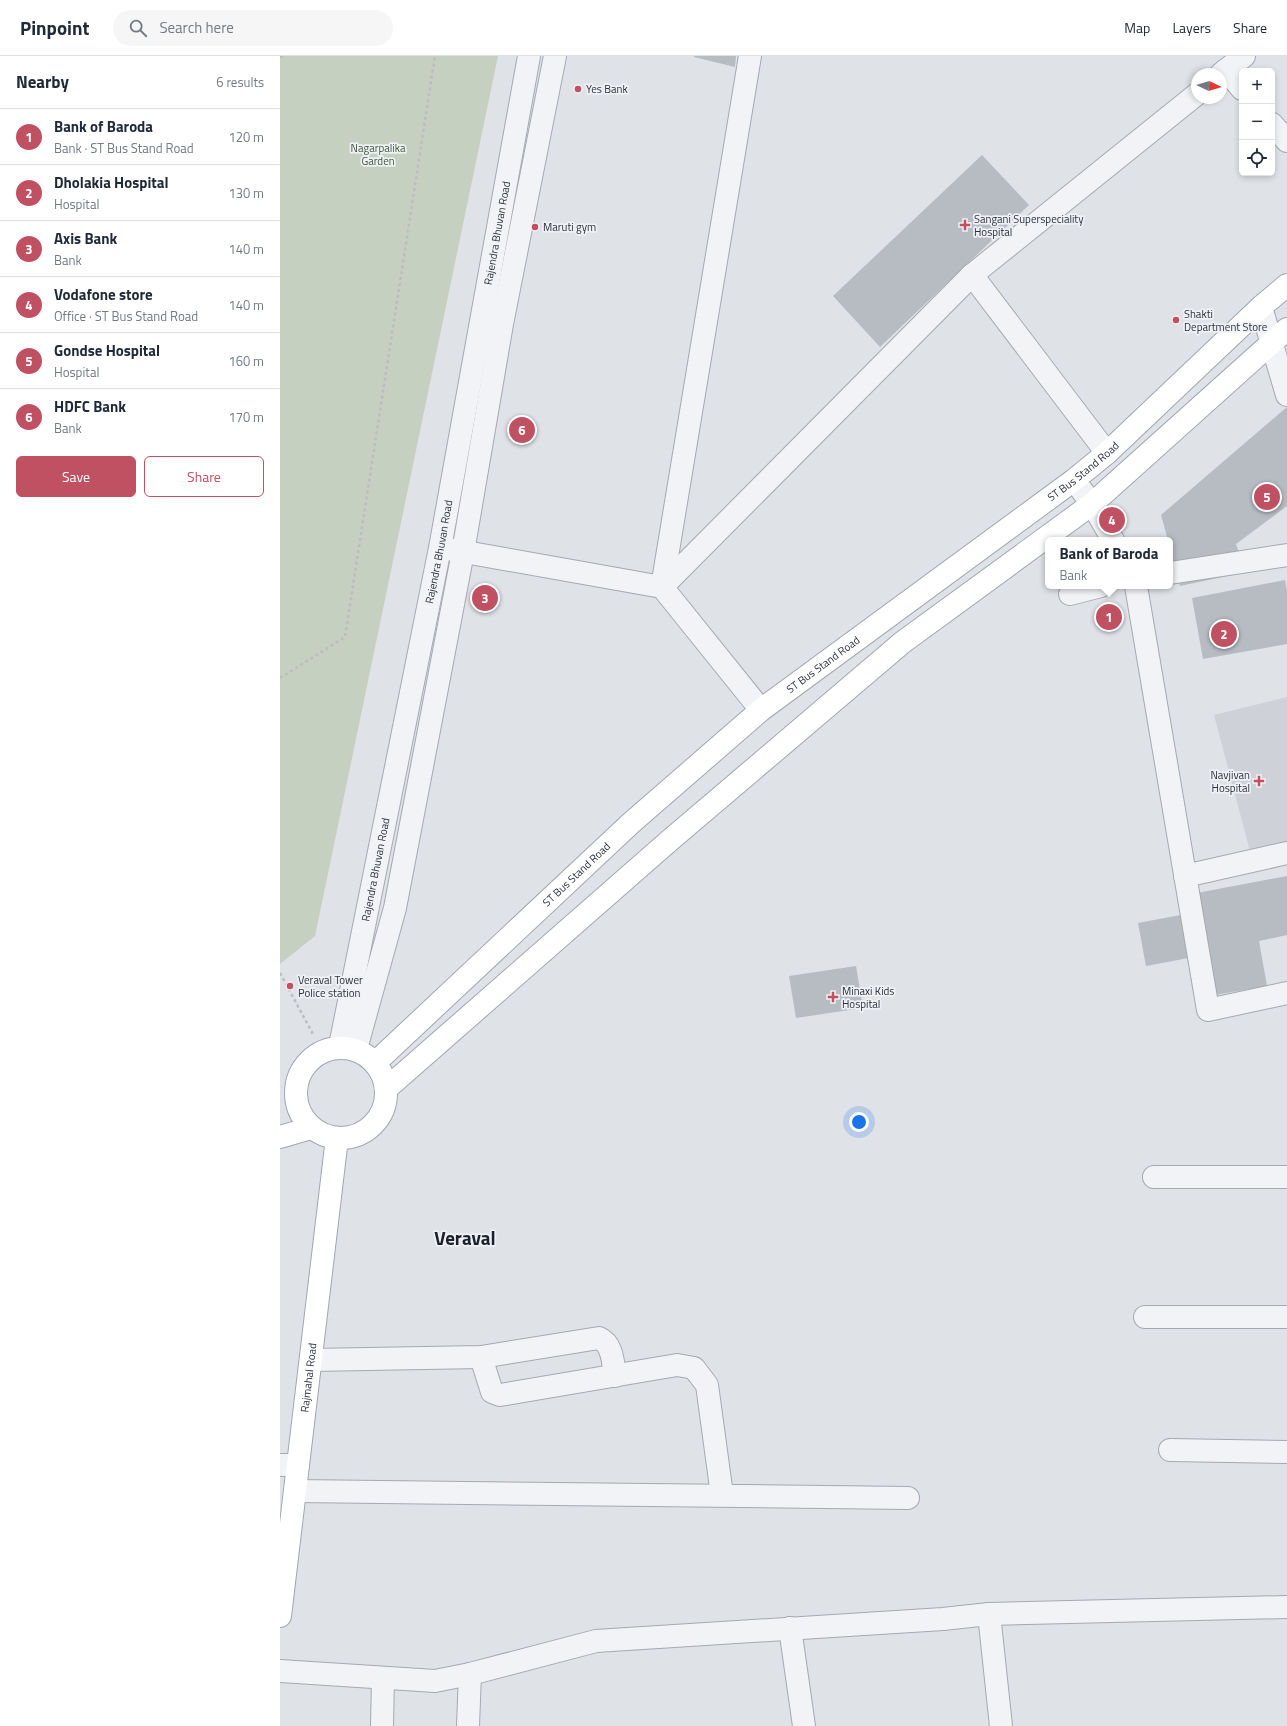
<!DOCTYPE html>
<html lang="en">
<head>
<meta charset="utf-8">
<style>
  :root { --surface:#fff; --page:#f6f6f7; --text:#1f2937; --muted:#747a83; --line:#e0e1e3; --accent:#bf5162 }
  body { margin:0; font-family:"Titillium Web",sans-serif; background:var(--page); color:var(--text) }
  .controls { position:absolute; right:12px; top:12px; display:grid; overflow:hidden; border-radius:6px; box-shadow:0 2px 6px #0003 }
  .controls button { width:36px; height:36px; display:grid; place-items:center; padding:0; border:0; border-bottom:1px solid var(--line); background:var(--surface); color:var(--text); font:20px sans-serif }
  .compass { position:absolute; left:911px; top:12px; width:36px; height:36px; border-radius:50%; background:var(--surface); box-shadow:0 2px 6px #0003; rotate:94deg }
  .you { position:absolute; left:579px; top:1066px; width:14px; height:14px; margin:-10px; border:3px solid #fff; border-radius:50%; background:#1a73e8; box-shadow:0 0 0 6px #1a73e833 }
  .badge { display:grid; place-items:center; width:26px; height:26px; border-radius:50%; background:var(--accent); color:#fff; font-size:13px; font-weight:700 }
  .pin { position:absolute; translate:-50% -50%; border:2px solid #fff; box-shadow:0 1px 4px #0006 }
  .popup { position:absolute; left:765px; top:481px; width:128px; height:52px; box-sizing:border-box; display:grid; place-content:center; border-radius:6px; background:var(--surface); filter:drop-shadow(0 1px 3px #0005); font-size:13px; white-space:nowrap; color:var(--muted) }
  .popup b { font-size:15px; color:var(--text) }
  .popup::after { content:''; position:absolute; left:50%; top:100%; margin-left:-8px; border:8px solid transparent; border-top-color:var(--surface) }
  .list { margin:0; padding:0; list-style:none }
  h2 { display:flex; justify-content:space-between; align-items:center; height:52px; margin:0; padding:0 16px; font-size:17px }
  h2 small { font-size:13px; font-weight:400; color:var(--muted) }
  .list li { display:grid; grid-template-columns:26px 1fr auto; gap:12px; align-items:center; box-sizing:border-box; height:56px; padding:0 16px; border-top:1px solid var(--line) }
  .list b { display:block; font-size:15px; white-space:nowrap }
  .list p { margin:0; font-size:13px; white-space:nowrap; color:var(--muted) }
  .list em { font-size:13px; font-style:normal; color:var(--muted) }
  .actions { display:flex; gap:8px; padding:12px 16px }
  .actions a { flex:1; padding:9px 0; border:1px solid var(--accent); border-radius:6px; text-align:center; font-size:14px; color:var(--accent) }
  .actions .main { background:var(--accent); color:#fff }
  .icon { flex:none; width:22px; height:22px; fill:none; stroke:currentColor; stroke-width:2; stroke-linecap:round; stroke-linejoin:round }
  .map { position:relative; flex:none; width:1007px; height:1670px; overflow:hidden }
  header { display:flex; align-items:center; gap:24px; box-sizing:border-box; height:56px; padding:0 20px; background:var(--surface); border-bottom:1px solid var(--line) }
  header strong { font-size:19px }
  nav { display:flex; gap:22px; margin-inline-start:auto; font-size:14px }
  .search { width:280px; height:36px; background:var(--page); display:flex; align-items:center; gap:10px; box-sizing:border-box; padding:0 14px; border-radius:22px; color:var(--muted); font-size:15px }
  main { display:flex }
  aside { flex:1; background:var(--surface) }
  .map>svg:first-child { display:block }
  .built { fill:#ced2d8 }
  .green { fill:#c5d0c1 }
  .building { fill:#b7bcc3 }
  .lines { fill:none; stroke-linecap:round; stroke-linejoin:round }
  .minor-casing { stroke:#a5a9b0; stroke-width:24 }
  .major-casing { stroke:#a0a7b1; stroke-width:24 }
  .path { stroke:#babdc2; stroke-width:2.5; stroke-dasharray:3 3; stroke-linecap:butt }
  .minor { stroke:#f2f3f6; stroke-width:22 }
  .major { stroke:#fff; stroke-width:22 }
  .poi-dot { fill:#bf5162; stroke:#eff1f5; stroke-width:1.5 }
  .labels { text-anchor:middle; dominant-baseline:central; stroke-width:3.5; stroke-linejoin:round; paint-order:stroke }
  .poi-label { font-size:11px; fill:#2a313c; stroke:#eff1f5; text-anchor:start }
  .park-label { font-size:11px; fill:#3f5739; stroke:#eff1f5 }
  .street-label { font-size:11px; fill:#2a313c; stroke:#eff1f5 }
  .town-label { font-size:19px; font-weight:bold; fill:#1c222d; stroke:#eff1f5 }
</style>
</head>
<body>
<header>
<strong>Pinpoint</strong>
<div class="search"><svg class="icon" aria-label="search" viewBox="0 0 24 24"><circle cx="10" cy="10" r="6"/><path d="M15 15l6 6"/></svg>Search here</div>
<nav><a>Map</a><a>Layers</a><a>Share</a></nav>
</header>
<main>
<aside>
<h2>Nearby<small>6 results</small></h2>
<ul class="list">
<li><span class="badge">1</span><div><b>Bank of Baroda</b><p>Bank · ST Bus Stand Road</p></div><em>120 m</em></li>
<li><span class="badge">2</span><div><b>Dholakia Hospital</b><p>Hospital</p></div><em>130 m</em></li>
<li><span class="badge">3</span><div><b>Axis Bank</b><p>Bank</p></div><em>140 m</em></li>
<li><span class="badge">4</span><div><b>Vodafone store</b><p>Office · ST Bus Stand Road</p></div><em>140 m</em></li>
<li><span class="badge">5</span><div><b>Gondse Hospital</b><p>Hospital</p></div><em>160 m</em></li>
<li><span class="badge">6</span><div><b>HDFC Bank</b><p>Bank</p></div><em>170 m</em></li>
</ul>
<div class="actions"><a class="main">Save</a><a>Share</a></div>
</aside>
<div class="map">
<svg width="1007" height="1670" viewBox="0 0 1007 1670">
  <rect width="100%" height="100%" fill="#dfe2e7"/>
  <!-- built -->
  <polygon class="built" points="1007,641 1007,790 971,799 934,659"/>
  <!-- green -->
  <polygon class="green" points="0,0 218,0 35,880 0,908"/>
  <!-- building -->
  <g class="building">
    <polygon points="414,0 456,0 455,11 414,1"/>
    <polygon points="702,99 749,149 600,291 553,240"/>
    <polygon points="1007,351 1007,450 956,488 966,516 900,530 890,491 890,484 888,484 881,459"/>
    <polygon points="1005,524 1007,535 1007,588 923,603 912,542"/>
    <polygon points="1007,820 1007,879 979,885 987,930 935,939 917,837"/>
    <polygon points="906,858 914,901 866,910 858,867"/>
    <polygon points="576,910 583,952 516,962 509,920"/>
  </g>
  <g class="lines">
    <defs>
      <g id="minor">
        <polyline points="946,14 962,33"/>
        <polyline points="941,18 964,0"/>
        <polyline points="992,68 1007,85"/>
        <polyline points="692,219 917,38"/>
        <polyline points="981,251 1007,339"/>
        <polyline points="794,424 812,448 833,484"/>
        <polyline points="168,493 382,531 481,654"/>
        <polyline points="890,517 1007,499"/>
        <polyline points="856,530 928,954 1007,937"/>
        <polyline points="382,531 692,219 827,397"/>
        <polyline points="382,531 470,0"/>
        <polyline points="790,538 821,530"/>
        <polyline points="905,820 1007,797"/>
        <path id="s1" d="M60 990 160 492 249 0"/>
        <polyline points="76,993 115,852 183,496 222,268 275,0"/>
        <polyline points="874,1121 1007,1121"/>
        <polyline points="865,1261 1007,1261"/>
        <polyline points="201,1301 212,1336 220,1339 397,1309 414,1312 427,1329 442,1439"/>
        <path d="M31 1304 201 1301 319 1282C333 1288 333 1307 335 1320"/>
        <polyline points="890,1394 1007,1396"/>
        <polyline points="0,1409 18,1409"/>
        <polyline points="15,1435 628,1442"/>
        <polyline points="709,1558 721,1670"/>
        <polyline points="510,1572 524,1670"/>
        <polyline points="0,1615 155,1625 190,1618 316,1585 663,1563 709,1558 1007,1551"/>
        <polyline points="102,1670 103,1622"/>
        <polyline points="188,1670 190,1618"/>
      </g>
      <g id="major">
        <circle cx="61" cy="1037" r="45"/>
        <path id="s2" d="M95 1007 351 767 481 654 794 424 827 397 981 251 1007 229"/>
        <polyline points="106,1033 389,785 623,586 812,448 1007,273"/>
        <polyline points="0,1081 31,1072"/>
        <path id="s3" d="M0 1560 57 1082"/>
      </g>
    </defs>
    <!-- minor casing -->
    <use href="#minor" class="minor-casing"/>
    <!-- major casing -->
    <use href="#major" class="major-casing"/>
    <!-- path -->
    <g class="path">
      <polyline points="0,1 3,0"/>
      <polyline points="0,622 65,581 155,0"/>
      <polyline points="0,917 34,980"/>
    </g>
    <!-- minor -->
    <use href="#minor" class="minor"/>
    <!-- major -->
    <use href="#major" class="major"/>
  </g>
  <!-- markers -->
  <g class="poi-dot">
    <circle cx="298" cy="33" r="4"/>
    <path d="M683 163h4v4h4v4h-4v4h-4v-4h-4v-4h4z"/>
    <circle cx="255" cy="171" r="4"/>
    <circle cx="896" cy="264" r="4"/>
    <path d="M977 719h4v4h4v4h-4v4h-4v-4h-4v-4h4z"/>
    <circle cx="10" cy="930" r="4"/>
    <path d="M551 935h4v4h4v4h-4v4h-4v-4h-4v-4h4z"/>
  </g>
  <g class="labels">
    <!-- poi labels -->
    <g class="poi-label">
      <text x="306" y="33">Yes Bank</text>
      <text x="694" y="163">Sangani Superspeciality<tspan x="694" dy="13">Hospital</tspan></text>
      <text x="263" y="171">Maruti gym</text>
      <text x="904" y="258">Shakti<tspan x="904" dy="13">Department Store</tspan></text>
      <text x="970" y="719" text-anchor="end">Navjivan<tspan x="970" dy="13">Hospital</tspan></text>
      <text x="18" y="924">Veraval Tower<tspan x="18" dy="13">Police station</tspan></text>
      <text x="562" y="935">Minaxi Kids<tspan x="562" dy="13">Hospital</tspan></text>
    </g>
    <!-- park labels -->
    <g class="park-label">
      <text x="98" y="92">Nagarpalika<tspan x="98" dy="13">Garden</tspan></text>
    </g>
    <!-- street labels -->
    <g class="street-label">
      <text stroke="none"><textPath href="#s1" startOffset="828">Rajendra Bhuvan Road</textPath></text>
      <text stroke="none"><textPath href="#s2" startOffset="924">ST Bus Stand Road</textPath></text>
      <text stroke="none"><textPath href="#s1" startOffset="504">Rajendra Bhuvan Road</textPath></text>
      <text stroke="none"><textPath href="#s2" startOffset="600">ST Bus Stand Road</textPath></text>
      <text stroke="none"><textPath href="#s1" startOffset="180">Rajendra Bhuvan Road</textPath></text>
      <text stroke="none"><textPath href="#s2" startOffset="276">ST Bus Stand Road</textPath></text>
      <text stroke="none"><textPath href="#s3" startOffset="240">Rajmahal Road</textPath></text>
    </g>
    <!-- town labels -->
    <g class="town-label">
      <text x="185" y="1181">Veraval</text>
    </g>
  </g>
</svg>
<div class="controls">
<button>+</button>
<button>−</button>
<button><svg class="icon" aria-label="locate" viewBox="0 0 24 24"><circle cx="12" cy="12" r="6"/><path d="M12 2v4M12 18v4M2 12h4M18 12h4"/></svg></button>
</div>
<svg class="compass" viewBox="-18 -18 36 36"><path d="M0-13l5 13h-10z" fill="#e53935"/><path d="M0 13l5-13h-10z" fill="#747a83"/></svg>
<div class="you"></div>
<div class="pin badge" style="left:829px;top:561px">1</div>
<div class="popup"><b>Bank of Baroda</b>Bank</div>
<div class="pin badge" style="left:944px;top:578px">2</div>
<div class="pin badge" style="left:205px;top:542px">3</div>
<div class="pin badge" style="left:832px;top:464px">4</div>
<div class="pin badge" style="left:987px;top:441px">5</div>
<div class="pin badge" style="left:242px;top:374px">6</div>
</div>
</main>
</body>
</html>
